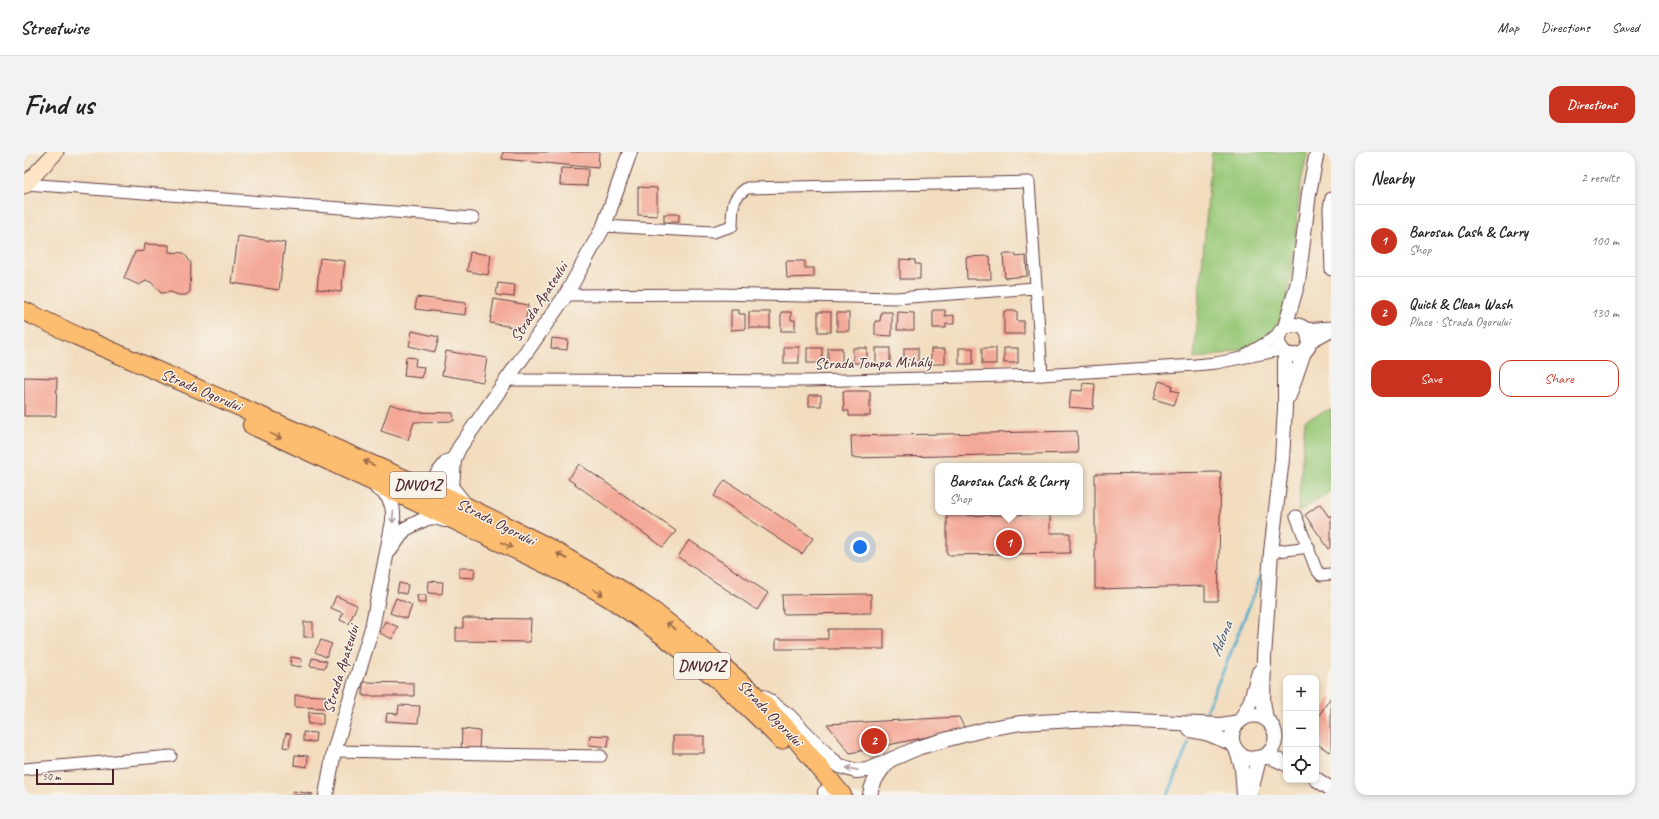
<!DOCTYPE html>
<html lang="en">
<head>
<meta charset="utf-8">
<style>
  :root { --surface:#fff; --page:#f2f2f2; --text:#222; --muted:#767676; --line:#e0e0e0; --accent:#c8321e }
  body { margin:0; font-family:Caveat,sans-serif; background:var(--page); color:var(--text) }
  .controls { position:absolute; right:12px; bottom:12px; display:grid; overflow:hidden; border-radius:8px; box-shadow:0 2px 6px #0003 }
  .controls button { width:36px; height:36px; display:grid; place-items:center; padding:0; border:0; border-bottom:1px solid var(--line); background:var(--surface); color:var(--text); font:20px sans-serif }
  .scale { position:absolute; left:12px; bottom:10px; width:78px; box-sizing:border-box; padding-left:4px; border:2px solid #4a1f2b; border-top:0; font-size:11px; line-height:14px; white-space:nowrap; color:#4a1f2b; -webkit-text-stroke:3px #f7f3e8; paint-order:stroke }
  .you { position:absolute; left:836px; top:395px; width:14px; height:14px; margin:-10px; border:3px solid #fff; border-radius:50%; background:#1a73e8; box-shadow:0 0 0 6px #1a73e833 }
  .badge { display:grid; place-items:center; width:26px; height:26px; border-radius:50%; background:var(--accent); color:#fff; font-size:13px; font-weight:700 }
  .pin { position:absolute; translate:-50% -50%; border:2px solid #fff; box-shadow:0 1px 4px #0006 }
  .popup { position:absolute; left:911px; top:311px; width:148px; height:52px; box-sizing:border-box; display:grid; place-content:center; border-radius:8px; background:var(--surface); filter:drop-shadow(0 1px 3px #0005); font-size:13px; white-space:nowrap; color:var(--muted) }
  .popup b { font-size:15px; color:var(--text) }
  .popup::after { content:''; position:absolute; left:50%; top:100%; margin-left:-8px; border:8px solid transparent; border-top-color:var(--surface) }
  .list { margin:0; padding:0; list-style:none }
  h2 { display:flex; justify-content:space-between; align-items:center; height:52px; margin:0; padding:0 16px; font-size:17px }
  h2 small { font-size:13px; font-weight:400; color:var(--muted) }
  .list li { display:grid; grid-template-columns:26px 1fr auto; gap:12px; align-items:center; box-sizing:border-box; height:72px; padding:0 16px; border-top:1px solid var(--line) }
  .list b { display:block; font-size:15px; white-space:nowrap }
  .list p { margin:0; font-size:13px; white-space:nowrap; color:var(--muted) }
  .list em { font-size:13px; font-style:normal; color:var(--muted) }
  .actions { display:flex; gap:8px; padding:12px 16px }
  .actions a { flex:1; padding:9px 0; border:1px solid var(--accent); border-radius:12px; text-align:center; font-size:14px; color:var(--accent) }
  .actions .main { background:var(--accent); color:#fff }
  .icon { flex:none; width:22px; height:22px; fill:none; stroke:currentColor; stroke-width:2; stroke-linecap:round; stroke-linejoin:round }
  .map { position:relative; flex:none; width:1307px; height:643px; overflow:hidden; border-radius:12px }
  header { display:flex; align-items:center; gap:24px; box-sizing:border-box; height:56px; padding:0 20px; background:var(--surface); border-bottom:1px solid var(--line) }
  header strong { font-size:19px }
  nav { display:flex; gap:22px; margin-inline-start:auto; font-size:14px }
  .intro { display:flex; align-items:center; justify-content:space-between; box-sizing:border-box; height:96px; padding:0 24px }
  h1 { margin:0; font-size:28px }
  .button { padding:10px 18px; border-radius:12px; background:var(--accent); color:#fff; font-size:14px; font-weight:700 }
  main { display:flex; gap:24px; padding:0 24px }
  aside { flex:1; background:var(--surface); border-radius:12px; box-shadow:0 2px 6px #0003 }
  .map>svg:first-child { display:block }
  .green { fill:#99c979; stroke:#727452 }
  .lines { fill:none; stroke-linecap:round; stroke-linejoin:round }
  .stream { stroke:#4cabca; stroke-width:3 }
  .building { fill:#f4a897 }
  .minor-casing { stroke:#633c41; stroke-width:13 }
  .tertiary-casing { stroke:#633c41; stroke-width:16 }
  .secondary-casing { stroke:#633c41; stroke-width:17 }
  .trunk-casing { stroke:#633c41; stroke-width:20 }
  .minor { stroke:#fff; stroke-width:11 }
  .tertiary { stroke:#fff; stroke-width:14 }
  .secondary { stroke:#fee5c5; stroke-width:15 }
  .trunk { stroke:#fcbd6f; stroke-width:18 }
  .oneway { stroke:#9a664a }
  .oneway2 { stroke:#ae9aa0 }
  .labels { text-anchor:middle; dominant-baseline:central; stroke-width:3; stroke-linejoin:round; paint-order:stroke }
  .shield { fill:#f7f3e8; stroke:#7e5f64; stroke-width:1 }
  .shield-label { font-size:15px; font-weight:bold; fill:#4a1f2b }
  .street-label { font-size:16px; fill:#4a1f2b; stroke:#f7f3e8 }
  .water-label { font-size:17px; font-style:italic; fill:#4b576b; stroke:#f7f3e8 }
</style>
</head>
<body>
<header>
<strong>Streetwise</strong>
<nav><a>Map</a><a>Directions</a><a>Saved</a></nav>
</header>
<div class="intro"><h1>Find us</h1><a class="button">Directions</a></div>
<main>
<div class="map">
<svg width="1307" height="643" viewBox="0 0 1307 643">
  <rect width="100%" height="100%" fill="#f7f3e8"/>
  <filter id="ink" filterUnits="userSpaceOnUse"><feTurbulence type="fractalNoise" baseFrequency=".025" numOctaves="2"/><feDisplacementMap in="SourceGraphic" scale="8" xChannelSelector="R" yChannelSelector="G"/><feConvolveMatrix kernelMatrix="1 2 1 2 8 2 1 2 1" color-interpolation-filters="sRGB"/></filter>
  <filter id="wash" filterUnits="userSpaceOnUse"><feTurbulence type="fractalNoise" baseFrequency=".012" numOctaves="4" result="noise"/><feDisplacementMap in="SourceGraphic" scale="16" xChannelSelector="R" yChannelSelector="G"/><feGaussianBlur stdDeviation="0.9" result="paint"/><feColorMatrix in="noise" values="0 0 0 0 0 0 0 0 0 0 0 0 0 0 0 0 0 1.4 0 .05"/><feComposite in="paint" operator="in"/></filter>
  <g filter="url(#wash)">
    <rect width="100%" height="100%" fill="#f2ddbf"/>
    <!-- green -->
    <g class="green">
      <path d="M1188 0H1284C1280 16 1276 32 1275 48 1271 78 1269 153 1251 176 1234 197 1196 203 1170 207Z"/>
      <polygon points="1307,257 1307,340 1274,360 1281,268"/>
    </g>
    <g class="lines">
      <!-- stream -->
      <g class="stream">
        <polyline points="1182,559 1203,510 1237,424"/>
        <polyline points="1144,643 1165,590"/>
      </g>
    </g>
    <g id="blocks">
      <!-- building -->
      <g class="building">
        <polygon points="479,0 575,0 574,16 478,7"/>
        <polygon points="537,16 564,17 563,34 536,33"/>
        <polygon points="614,35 633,36 633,64 614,63"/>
        <rect x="640" y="62" width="15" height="8"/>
        <polygon points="214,84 261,91 255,138 208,131"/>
        <polygon points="121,92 145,93 145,100 160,101 167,111 166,140 162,143 154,143 147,140 137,141 127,130 122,129 115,133 100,126 111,100 120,99"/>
        <polygon points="446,100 467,103 464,123 443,119"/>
        <polygon points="979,102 992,102 992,105 1002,104 1003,124 981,126"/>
        <polygon points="966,104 967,127 943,127 942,105"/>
        <polygon points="296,106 321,109 317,140 293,137"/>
        <polygon points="876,107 891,108 891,112 896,112 896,127 876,127"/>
        <polygon points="762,109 781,109 781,116 790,116 790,125 763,126"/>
        <polygon points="474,131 491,133 490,145 472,143"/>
        <polygon points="393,145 442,151 441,163 391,157"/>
        <polygon points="470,147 504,153 500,177 466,171"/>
        <polygon points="707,158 715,158 715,162 721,162 721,177 707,178"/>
        <polygon points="909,158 921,158 921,164 930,163 930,172 922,172 922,176 909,176"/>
        <polygon points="980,159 993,159 993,169 1000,169 1000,182 980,182"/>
        <rect x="725" y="160" width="21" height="16"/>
        <polygon points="757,160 767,160 767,168 771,168 771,179 757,179"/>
        <rect x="794" y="160" width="13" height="20"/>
        <polygon points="857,160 868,160 868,184 851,183 851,169 856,169"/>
        <polygon points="874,160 890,161 890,178 873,178"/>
        <rect x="813" y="161" width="12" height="18"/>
        <polygon points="388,179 415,185 411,200 385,194"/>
        <polygon points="528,186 544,188 543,198 527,196"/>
        <rect x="760" y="195" width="15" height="16"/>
        <rect x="783" y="196" width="15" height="15"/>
        <rect x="804" y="196" width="14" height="16"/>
        <rect x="829" y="196" width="14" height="15"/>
        <rect x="852" y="196" width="14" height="16"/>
        <rect x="880" y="196" width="14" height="16"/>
        <rect x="935" y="196" width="14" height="16"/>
        <rect x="958" y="196" width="14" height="16"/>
        <rect x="980" y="196" width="14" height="15"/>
        <rect x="907" y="197" width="14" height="15"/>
        <polygon points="422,199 463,206 459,230 418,223"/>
        <polygon points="382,205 392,206 391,214 400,215 398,226 380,224"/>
        <polygon points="0,225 33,226 32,264 0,264"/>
        <polygon points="1135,229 1148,233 1147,238 1155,240 1150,253 1130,247"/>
        <polygon points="1059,231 1071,232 1069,257 1045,255 1047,238 1058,239"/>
        <polygon points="819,239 846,239 846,264 825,264 825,259 820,259"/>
        <rect x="785" y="243" width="12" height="11"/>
        <polygon points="366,252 392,260 429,261 430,269 390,270 384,288 357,279"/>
        <polygon points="1053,279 1054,301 828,306 827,284"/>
        <polygon points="555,312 652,379 639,395 544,327"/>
        <polygon points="1197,320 1194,449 1181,449 1181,434 1071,437 1071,322"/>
        <polygon points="701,328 789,386 778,402 690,344"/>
        <polygon points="1296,352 1305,365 1307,363 1307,395 1305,397 1281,363"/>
        <polygon points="1026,362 1026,381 1046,381 1046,401 923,403 923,364"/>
        <polygon points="665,388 744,441 733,458 654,405"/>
        <polygon points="435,416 451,416 450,426 435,425"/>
        <polygon points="405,429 419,430 418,442 404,441"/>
        <polygon points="375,431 384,433 382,442 373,440"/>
        <polygon points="847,442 847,461 759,462 758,443"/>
        <polygon points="393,443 402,443 402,451 394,451"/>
        <polygon points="312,444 333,453 325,472 316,468 319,461 307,456"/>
        <polygon points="372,446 388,453 383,467 366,461"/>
        <polygon points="439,466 507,467 506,490 432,489 432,476 439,476"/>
        <polygon points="361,469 374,475 368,487 356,481"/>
        <rect x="280" y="470" width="9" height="15"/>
        <polygon points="804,477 860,477 860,497 752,497 752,487 804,487"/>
        <polygon points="297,488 308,492 302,505 291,500"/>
        <polygon points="267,505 278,507 277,515 266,513"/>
        <polygon points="288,506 303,509 301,516 286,514"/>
        <polygon points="339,530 390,531 390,544 339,544"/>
        <polygon points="271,543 302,544 302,556 271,555"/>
        <polygon points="1307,545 1307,597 1305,600 1292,591 1292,568"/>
        <polygon points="375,553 396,554 394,571 362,569 363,561 374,562"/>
        <polygon points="285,560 299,561 299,572 284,572"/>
        <polygon points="935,565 941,577 826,601 803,572"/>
        <polygon points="438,577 456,579 455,599 437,598"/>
        <polygon points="279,580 292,581 291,590 279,589"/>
        <polygon points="262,581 267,582 265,596 259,595"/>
        <polygon points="566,583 585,584 584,595 565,593"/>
        <rect x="649" y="584" width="31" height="17"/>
        <polygon points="271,603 284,604 283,615 270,613"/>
        <polygon points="269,639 289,642 289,643 269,643"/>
      </g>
    </g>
  </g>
  <g filter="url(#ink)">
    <use href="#blocks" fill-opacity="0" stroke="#633c41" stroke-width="1"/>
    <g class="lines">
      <defs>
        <g id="minor">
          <polyline points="2,32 449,66"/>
          <polyline points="1307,46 1305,56 1307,118"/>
          <path d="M580 74 689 80 708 74C709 56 706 47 723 36L1005 30 1018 223"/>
          <polyline points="542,143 694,142 872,146 1012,136"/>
          <polyline points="1280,177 1307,175"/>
          <polyline points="1285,191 1307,179"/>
          <polyline points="1223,202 1255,183"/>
          <polyline points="483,228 783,229 1018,223 1171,213 1192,211 1257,198"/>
          <polyline points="1272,364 1292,417 1297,423 1307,422"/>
          <polyline points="1247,400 1285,395"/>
          <polyline points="310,599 577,604"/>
          <polyline points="0,617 147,604"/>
        </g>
        <g id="tertiary">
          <polyline points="1261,175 1274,130 1285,41 1293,0"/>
          <polyline points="1265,244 1280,200"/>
          <polyline points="391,328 399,330 408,329 423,310 430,307"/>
          <polyline points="441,352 428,336 430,307 435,296 542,143 580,74 606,0"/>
          <polyline points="366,398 381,377 403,366 411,365 421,368"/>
          <polyline points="739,545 765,564 806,606 816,614 832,619 843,618 896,595 928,586 967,576 997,571 1069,567 1197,573 1215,570"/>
          <path d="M1242 567 1239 549 1240 505 1247 400 1258 307 1261 256V201C1237 178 1282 159 1285 187 1286 202 1272 206 1261 201"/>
          <polyline points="1217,568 1227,548 1235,520"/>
          <polyline points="1166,578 1185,582 1209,592"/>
          <polyline points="1213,600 1218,615 1220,643"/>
          <path d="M1241 604C1268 584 1237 549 1215 570 1211 573 1209 578 1208 583 1207 591 1212 599 1218 604 1228 610 1233 604 1242 605 1249 605 1256 609 1262 612"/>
          <polyline points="1292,627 1307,637"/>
          <polyline points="801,640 802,643"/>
          <path d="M302 643 310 599 348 476 369 369C370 355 367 342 353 336"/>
          <path d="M846 643C848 630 855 621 863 611"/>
          <polyline points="1226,643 1235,607"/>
        </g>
        <polyline id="secondary" points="0,34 32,0"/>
        <g id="trunk">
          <polyline points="0,159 53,184 427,347 518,392 599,439 629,459 699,515 725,537 767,581 818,643"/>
          <path d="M228 273C307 310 387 347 465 385 506 405 549 423 587 447 649 488 706 535 757 588"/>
        </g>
      </defs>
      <!-- minor casing -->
      <use href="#minor" class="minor-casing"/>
      <!-- tertiary casing -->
      <use href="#tertiary" class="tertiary-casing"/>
      <!-- secondary casing -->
      <use href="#secondary" class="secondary-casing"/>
      <!-- trunk casing -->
      <use href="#trunk" class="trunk-casing"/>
      <!-- minor -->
      <use href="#minor" class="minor"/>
      <!-- tertiary -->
      <use href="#tertiary" class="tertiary"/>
      <!-- secondary -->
      <use href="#secondary" class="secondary"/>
      <!-- trunk -->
      <use href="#trunk" class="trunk"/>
    </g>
    <!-- one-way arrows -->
    <defs><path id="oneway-shaft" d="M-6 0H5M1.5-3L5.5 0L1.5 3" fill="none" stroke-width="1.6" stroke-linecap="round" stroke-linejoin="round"/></defs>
    <g class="oneway">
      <use href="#oneway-shaft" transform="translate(252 284) rotate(26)"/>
      <use href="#oneway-shaft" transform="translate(345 311) rotate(-156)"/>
      <use href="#oneway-shaft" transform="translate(483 393) rotate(26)"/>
      <use href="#oneway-shaft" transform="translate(538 404) rotate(-150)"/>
      <use href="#oneway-shaft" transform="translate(574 440) rotate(29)"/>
      <use href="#oneway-shaft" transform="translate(647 474) rotate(-142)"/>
    </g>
    <g class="oneway2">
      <use href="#oneway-shaft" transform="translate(369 365) rotate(93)"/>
      <use href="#oneway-shaft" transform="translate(828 617) rotate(-169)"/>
    </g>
  </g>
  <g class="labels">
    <!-- shield labels -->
    <g class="shield">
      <rect x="366" y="320" width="56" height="26" rx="3"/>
      <rect x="650" y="501" width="56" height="26" rx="3"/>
    </g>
    <g class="shield-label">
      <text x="394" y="333">DNVO1Z</text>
      <text x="678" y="514">DNVO1Z</text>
    </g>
    <!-- street labels -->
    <g class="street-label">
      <text transform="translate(515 150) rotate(-57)">Strada Apateului</text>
      <text transform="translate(849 211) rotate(-1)">Strada Tompa Mihály</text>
      <text transform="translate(177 238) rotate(23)">Strada Ogorului</text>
      <text transform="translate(472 370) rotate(27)">Strada Ogorului</text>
      <text transform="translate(317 517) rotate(-73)">Strada Apateului</text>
      <text transform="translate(746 561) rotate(46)">Strada Ogorului</text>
    </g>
    <!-- water labels -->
    <g class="water-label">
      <text transform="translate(1197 487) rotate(-68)">Adona</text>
    </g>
  </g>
</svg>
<div class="controls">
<button>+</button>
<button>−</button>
<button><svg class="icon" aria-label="locate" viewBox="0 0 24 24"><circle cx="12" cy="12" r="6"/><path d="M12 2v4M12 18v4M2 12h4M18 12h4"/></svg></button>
</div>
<div class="scale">50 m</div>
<div class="you"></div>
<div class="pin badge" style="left:985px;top:391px">1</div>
<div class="popup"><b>Barosan Cash &amp; Carry</b>Shop</div>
<div class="pin badge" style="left:850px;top:589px">2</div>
</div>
<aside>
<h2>Nearby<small>2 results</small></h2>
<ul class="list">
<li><span class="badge">1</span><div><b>Barosan Cash &amp; Carry</b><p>Shop</p></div><em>100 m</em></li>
<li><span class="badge">2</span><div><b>Quick &amp; Clean Wash</b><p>Place · Strada Ogorului</p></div><em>130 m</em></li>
</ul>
<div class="actions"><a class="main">Save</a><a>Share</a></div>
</aside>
</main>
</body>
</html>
